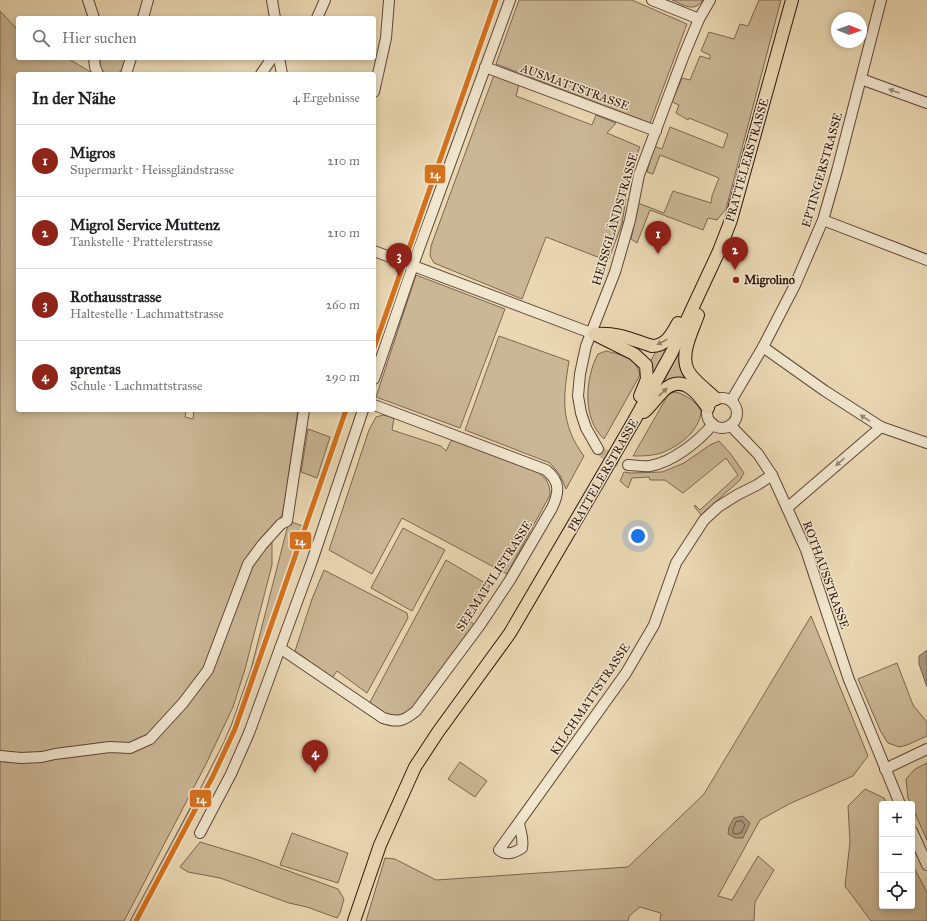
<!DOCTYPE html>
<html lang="de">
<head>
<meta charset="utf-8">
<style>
  :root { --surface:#fff; --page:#f6f6f6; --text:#202124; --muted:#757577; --line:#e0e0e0; --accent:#8f2418 }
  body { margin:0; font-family:"IM FELL Great Primer",serif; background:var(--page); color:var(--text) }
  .controls { position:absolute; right:12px; bottom:12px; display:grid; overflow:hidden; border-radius:4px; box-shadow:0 2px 6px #0003 }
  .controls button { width:36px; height:36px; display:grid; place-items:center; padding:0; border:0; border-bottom:1px solid var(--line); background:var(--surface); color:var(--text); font:20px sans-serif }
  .compass { position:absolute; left:831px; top:12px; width:36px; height:36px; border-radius:50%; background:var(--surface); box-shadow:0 2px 6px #0003; rotate:91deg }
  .you { position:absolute; left:638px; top:536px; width:14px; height:14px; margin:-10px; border:3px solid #fff; border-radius:50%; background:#1a73e8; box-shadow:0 0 0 6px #1a73e833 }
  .badge { display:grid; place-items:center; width:26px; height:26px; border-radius:50%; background:var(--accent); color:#fff; font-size:13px; font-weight:700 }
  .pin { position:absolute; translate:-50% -33px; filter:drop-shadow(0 1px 2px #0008) }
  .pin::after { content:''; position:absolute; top:21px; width:14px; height:12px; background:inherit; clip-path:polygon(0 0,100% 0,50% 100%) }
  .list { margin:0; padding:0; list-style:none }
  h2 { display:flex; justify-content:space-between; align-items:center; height:52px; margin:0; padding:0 16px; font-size:17px }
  h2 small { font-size:13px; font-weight:400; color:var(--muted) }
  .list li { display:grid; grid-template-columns:26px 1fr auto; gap:12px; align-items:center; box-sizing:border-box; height:72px; padding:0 16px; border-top:1px solid var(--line) }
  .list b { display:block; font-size:15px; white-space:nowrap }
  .list p { margin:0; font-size:13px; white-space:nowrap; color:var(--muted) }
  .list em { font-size:13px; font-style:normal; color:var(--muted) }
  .icon { flex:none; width:22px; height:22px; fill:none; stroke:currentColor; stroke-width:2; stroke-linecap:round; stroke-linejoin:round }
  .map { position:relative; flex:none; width:927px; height:921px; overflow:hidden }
  .search { position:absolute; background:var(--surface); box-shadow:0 2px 6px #0003; left:16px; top:16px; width:360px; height:44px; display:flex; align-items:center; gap:10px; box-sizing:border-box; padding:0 14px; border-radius:4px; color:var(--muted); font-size:15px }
  .panel { position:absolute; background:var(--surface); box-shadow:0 2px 6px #0003; left:16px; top:72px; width:360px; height:340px; border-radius:4px }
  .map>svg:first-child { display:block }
  .green { fill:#cab796; stroke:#7c6650 }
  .water { fill:#aa967a; stroke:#78624d }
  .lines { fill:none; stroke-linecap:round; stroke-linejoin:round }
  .shore { stroke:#6c5642; stroke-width:1 }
  .minor-tunnel { stroke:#c4b191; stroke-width:10; stroke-dasharray:10 5; stroke-linecap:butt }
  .minor-casing { stroke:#5c4634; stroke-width:12 }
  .major-casing { stroke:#2d150a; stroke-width:14 }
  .minor { stroke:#f1e6ce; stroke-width:10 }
  .major { stroke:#ead8b3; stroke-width:12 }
  .tram { stroke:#2d150a; stroke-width:1 }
  .major-bridge-casing { stroke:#2d150a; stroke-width:14; stroke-linecap:butt }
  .major-bridge { stroke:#ead8b3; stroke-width:12 }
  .tram-1-casing { stroke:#f1e6ce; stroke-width:8 }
  .tram-1 { stroke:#d7721d; stroke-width:5 }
  .oneway { fill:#998876 }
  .oneway2 { fill:#958067 }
  .poi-dot { fill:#8f2418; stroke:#f1e6ce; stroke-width:1.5 }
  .labels { text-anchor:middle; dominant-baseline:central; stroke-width:3; stroke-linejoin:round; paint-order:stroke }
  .street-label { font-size:12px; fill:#2d150a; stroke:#f1e6ce }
  .poi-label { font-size:12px; font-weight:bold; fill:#2d150a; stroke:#f1e6ce; text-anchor:start }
  .line-badge { stroke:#f1e6ce; stroke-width:1.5 }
  .badge-label { font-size:11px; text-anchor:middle; font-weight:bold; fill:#fff }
</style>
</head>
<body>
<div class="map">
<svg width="927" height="921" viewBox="0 0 927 921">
  <rect width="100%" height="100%" fill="#ead8b3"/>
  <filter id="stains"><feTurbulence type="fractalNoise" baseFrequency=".005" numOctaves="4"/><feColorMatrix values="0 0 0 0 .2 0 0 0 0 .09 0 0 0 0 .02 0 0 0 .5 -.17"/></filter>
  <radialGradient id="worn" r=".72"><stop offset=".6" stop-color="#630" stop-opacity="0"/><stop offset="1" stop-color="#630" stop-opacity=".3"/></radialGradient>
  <!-- green -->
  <g class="green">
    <polygon points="519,0 632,0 687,24 650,123 496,64"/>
    <path d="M672 0H703C694 13 684 5 672 0Z"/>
    <polygon points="759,0 781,0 726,209 717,220 708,218 703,230 650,210 637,243 631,239 633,231 638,203 664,213 673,191 711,203 712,196 719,178 660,155 653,174 647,172 654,146 662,149 670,127 723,148 728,134 689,118 688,120 676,113 679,105 672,102 682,78 690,80 700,56 710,59 710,55 701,51 709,32 734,39 740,24 748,26"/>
    <polygon points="0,11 18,30 18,58 67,58 94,74 18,74 18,410 186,410 185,417 193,419 194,410 298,410 284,507 282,515 272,529 272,565 245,669 233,707 206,764 124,921 0,921"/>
    <polygon points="100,58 126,58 123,69 117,74 105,73 100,68"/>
    <polygon points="494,75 519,85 516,96 592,125 596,115 616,123 607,133 640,147 630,171 622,224 608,261 546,237 522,299 434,263 430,256 431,246"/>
    <polygon points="416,275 505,309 460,428 376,397"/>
    <path d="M499 336 569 361C563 398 560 424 584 456L566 489 560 475 550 463 465 430Z"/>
    <polygon points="667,348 653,375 649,364 656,351"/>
    <path d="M606 351C623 355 636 358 640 375L604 439C582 419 585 378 598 354Z"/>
    <polygon points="679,352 681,352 700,390 662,385"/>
    <path d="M676 392C688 396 695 401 701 411 700 431 678 447 661 453 652 456 642 456 633 456L668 395 670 393Z"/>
    <path d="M383 415 394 418 392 430 441 446 446 451 452 439 539 473C547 480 550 484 550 495L507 574 402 518 372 574 329 550 369 430 376 417Z"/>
    <polygon points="308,429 330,437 317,478 301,472"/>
    <polygon points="719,441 730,453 744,473 740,480 701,515 694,506 695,505 700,510 738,475 726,458 683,493 665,480 650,480 649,477 632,478 628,488 620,481 624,472 631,473 662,472 684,463 710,445"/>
    <polygon points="289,521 303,526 257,657 253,664 253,670 234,723 226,743 198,799 192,806 132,921 130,921 196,797 224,742 232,723 251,669"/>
    <polygon points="403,528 445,550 412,611 371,588"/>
    <polygon points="446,560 490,586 468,620 475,625 414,709 401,717 390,716 369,704"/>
    <polygon points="324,570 407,613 408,618 367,693 337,671 332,678 295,651 312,599"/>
    <polygon points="811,616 868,756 853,776 789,804 760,820 718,896 732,900 758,856 774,870 755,902 754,921 660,921 661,913 640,907 629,916 628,921 366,921 385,858 395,859 436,880 628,867 704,794"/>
    <polygon points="897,663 913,705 927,722 927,736 907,745 899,747 888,743 881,732 858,679"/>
    <polygon points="460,762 487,781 475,797 448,779"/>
    <polygon points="927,763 927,840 912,807 912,804 911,804 908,798 906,779 915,769"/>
    <polygon points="865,789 884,798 887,804 882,804 882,906 912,906 912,864 927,892 927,921 871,921 845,886 850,842 848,806"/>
    <polygon points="292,833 348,853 338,883 280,865"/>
    <polygon points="200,842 253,858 338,889 344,899 340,913 337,918 307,907 289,903 220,878 188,872 180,867"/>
  </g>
  <!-- water -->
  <g class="water">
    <polygon points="927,650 927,687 919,664 919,656"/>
    <polygon points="743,816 750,823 743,838 735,838 728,834 729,827 734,818"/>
  </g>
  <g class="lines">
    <!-- shore -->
    <polygon class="shore" points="742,821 745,825 741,833 736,834 733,833 733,829 736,822"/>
    <!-- minor-tunnel -->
    <path class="minor-tunnel" d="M598 449C607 457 616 462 628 465"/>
    <defs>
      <g id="minor">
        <polyline points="88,0 94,18"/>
        <polyline points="272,0 275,18"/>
        <polyline points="652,0 699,19"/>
        <polyline points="143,18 148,0"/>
        <polyline points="317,18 325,0"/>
        <polyline points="94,58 95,67 98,74"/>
        <polyline points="279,58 282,74"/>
        <polyline points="485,67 656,131"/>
        <polyline points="126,74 131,58"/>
        <polyline points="261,74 272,58"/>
        <polyline points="861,79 927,103"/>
        <polyline points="374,92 386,38 389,0"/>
        <polyline points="823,220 927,260"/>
        <polyline points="374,251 591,333"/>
        <polyline points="763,347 825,391 881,427 927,443"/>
        <polyline points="374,379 417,254 510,0"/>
        <circle cx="722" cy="413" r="15"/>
        <polyline points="731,401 763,347 795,285 823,220 837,171 881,0"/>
        <polyline points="730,425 758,454 772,475 806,550 849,680"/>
        <polyline points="598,449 586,428 581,413 578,396 580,374 586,346 615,272 630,220 639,175 684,55 699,19 710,0"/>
        <path d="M628 465C635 465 644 467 650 466 673 462 699 441 713 424"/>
        <polyline points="787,508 881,427"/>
        <path d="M280 648 383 718C398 723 404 721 416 711L480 625 510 580 552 508C559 493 561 482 546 470L374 405"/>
        <polyline points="850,682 900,804"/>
        <polyline points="0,756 21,758 42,757 55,754 110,747 130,748 150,739 183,703 208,670 248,564 262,545 281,524 287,521 304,410"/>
        <polyline points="885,769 927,749"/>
        <path d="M519 822C520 833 524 837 522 848 514 853 507 856 499 850L626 673 654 625 676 563 704 520 718 507 737 495 757 485 772 475"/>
        <polyline points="912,831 927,865"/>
        <polyline points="200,833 231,774 249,733 312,561 363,410"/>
      </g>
      <g id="major">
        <path d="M698 315C692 332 677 359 691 375 698 384 708 391 716 399"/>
        <polyline points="594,334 634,354 646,365 647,379 640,396"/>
        <path d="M596 334C617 332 633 340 652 346 666 346 672 334 678 323"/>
        <path d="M644 412C651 406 656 398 663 391 682 373 697 392 708 408"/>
        <polyline points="635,419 672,352 719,251 731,220 792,0"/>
        <polyline points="354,921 380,845 415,767 438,732 510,633 596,486"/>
      </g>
    </defs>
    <!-- minor casing -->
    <use href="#minor" class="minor-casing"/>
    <!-- major casing -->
    <use href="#major" class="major-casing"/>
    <!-- minor -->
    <use href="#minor" class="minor"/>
    <!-- major -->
    <use href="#major" class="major"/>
    <!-- tram -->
    <polyline class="tram" points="136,921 140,914"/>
    <defs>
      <polyline id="major-bridge" points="596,486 635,419"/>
    </defs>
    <!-- major-bridge casing -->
    <use href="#major-bridge" class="major-bridge-casing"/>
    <!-- major-bridge -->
    <use href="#major-bridge" class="major-bridge"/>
    <defs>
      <g id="tram-1">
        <polyline points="374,348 496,0"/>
        <polyline points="136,921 213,776 235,729 346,410"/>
      </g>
    </defs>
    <!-- tram-1 casing -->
    <use href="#tram-1" class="tram-1-casing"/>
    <!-- tram-1 -->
    <use href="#tram-1" class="tram-1"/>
  </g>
  <!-- one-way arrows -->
  <defs><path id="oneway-solid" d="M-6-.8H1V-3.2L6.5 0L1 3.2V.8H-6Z"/></defs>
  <g class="oneway">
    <use href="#oneway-solid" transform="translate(894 91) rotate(-160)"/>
    <use href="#oneway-solid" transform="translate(865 418) rotate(-147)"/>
    <use href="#oneway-solid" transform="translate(840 462) rotate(139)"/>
  </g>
  <g class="oneway2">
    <use href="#oneway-solid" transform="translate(662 342) rotate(152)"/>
    <use href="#oneway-solid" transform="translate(663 392) rotate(-43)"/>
  </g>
  <!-- markers -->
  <circle class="poi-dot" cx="736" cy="280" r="4"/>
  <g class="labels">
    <!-- street labels -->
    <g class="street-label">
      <text transform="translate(575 87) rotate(20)">AUSMATTSTRASSE</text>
      <text transform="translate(747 160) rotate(-74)">PRATTELERSTRASSE</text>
      <text transform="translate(822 170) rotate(-74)">EPTINGERSTRASSE</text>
      <text transform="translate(615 219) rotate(-74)">HEISSGLÄNDSTRASSE</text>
      <text transform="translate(603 475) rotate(-60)">PRATTELERSTRASSE</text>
      <text transform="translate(826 575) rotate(70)">ROTHAUSSTRASSE</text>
      <text transform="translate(494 576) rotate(-57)">SEEMÄTTLISTRASSE</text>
      <text transform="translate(590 699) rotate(-56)">KILCHMATTSTRASSE</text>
    </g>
    <!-- poi labels -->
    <g class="poi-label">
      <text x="744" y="280">Migrolino</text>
    </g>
  </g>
  <g class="line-badge">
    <rect x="424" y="164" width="22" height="20" rx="4" fill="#d7721d"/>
    <rect x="289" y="531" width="23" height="19" rx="4" fill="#d7721d"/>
    <rect x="189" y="789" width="23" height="19" rx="4" fill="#d7721d"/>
  </g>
  <g class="badge-label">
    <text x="435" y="178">14</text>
    <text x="300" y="545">14</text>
    <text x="201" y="803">14</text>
  </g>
  <rect width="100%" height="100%" filter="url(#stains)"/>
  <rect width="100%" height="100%" fill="url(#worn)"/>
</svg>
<div class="controls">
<button>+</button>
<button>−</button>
<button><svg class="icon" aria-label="locate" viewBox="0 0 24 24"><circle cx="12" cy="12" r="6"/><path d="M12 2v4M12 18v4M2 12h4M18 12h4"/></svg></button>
</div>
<svg class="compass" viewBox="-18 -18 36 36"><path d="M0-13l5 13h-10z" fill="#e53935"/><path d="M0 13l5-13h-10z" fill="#757577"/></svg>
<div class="you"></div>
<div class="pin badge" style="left:658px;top:254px">1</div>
<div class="pin badge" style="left:735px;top:270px">2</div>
<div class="pin badge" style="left:399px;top:276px">3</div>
<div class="pin badge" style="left:315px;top:773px">4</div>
<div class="search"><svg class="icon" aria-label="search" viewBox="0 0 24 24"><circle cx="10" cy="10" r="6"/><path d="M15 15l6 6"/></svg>Hier suchen</div>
<section class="panel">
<h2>In der Nähe<small>4 Ergebnisse</small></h2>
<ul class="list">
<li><span class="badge">1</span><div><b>Migros</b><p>Supermarkt · Heissgländstrasse</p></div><em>210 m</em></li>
<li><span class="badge">2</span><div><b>Migrol Service Muttenz</b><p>Tankstelle · Prattelerstrasse</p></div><em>210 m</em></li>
<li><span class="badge">3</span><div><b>Rothausstrasse</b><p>Haltestelle · Lachmattstrasse</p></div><em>260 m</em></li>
<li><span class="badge">4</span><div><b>aprentas</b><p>Schule · Lachmattstrasse</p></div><em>290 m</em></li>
</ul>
</section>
</div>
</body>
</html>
